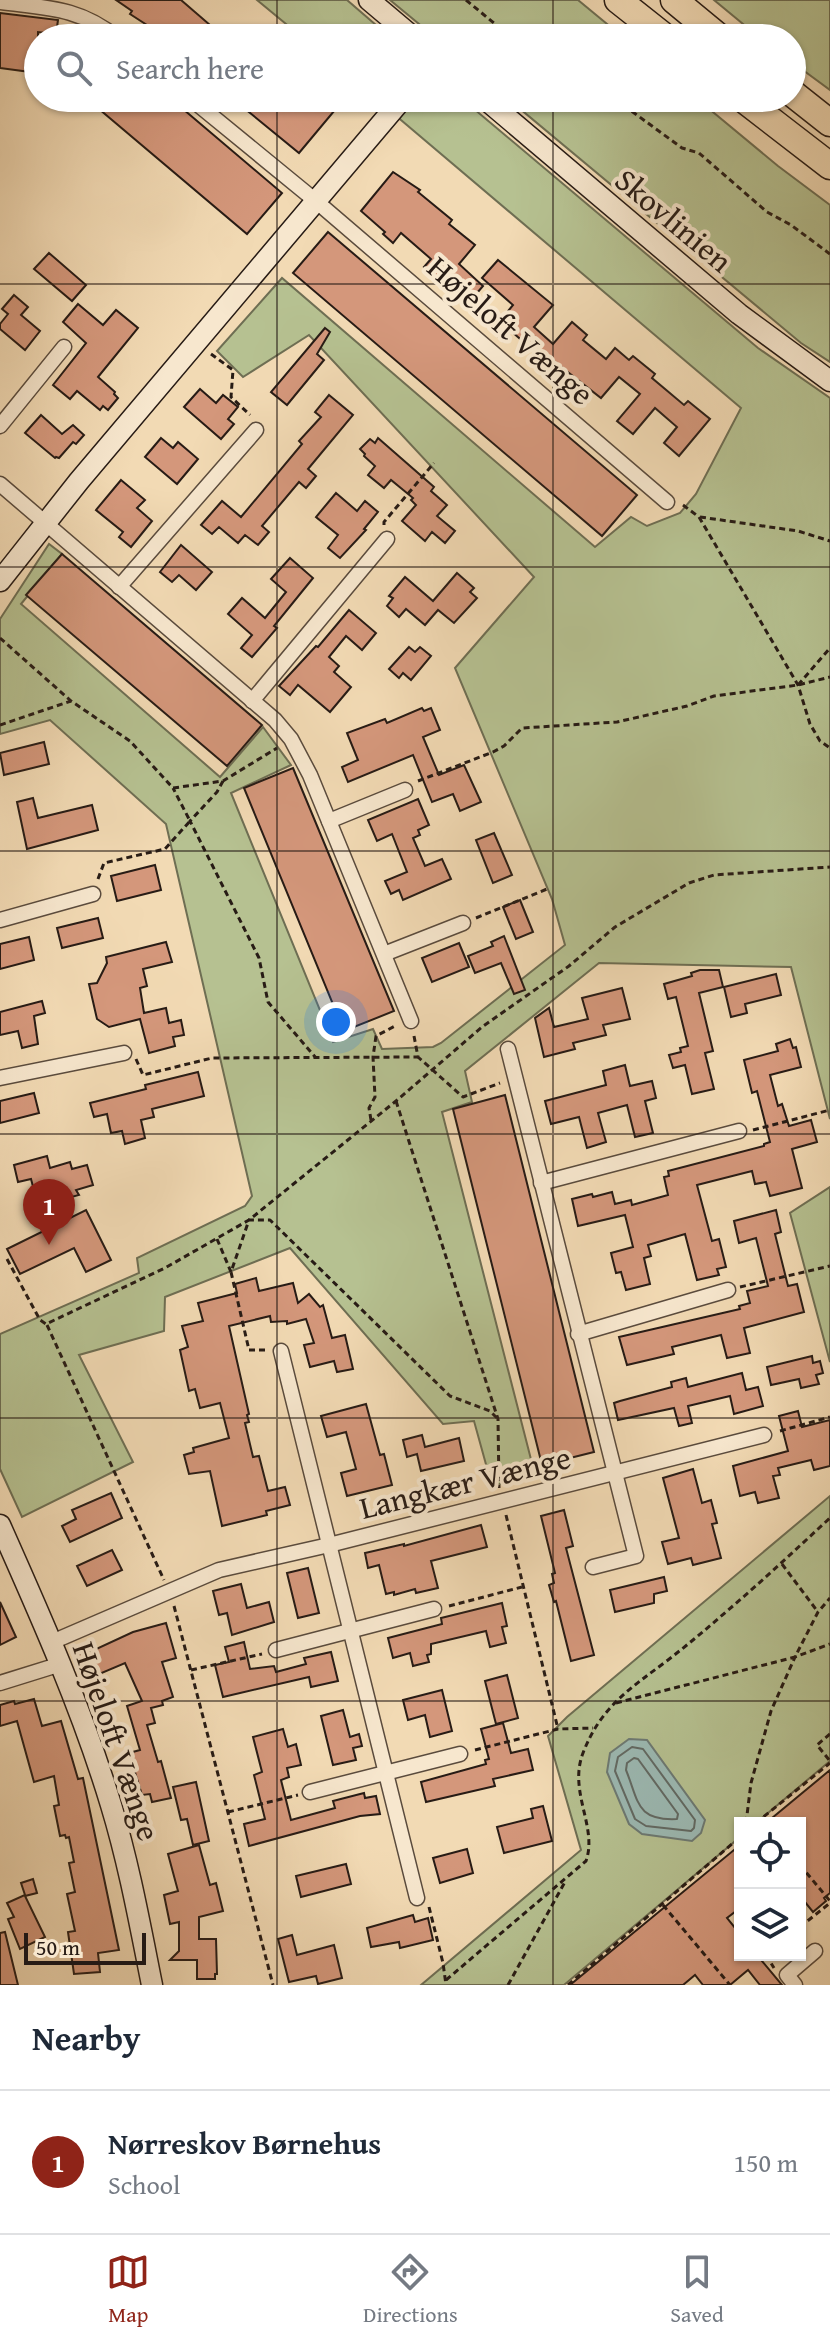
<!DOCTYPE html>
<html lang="en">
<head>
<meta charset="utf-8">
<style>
  :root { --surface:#fff; --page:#f2f2f3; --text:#1f2937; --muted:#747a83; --line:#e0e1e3; --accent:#8f2418 }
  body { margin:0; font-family:"Gentium Book Plus",serif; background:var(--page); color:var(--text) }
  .controls { position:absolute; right:24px; bottom:24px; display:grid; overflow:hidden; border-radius:0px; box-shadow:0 2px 6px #0004 }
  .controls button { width:72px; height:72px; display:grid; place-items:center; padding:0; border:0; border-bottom:2px solid var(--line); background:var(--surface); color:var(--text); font:40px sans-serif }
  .scale { position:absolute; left:24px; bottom:20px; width:122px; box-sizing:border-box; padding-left:8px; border:4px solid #271b15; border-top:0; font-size:22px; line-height:28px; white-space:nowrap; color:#271b15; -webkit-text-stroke:6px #f7e7ce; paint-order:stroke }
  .you { position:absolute; left:336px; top:1022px; width:28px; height:28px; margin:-20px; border:6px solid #fff; border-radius:50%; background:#1a73e8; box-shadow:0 0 0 12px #1a73e833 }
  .badge { display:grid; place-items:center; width:52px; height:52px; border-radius:50%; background:var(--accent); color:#fff; font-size:26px; font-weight:700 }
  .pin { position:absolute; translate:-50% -66px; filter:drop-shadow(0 2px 4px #0008) }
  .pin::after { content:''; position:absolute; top:42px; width:28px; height:24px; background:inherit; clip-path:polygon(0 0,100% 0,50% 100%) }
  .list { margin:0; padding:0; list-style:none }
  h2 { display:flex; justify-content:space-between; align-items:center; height:104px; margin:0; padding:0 32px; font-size:34px }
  h2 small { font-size:26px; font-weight:400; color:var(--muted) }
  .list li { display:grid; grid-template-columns:52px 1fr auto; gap:24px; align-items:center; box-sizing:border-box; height:144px; padding:0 32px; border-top:2px solid var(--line) }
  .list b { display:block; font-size:30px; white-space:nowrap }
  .list p { margin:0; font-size:26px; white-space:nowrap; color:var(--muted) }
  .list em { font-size:26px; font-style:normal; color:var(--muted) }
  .icon { flex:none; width:44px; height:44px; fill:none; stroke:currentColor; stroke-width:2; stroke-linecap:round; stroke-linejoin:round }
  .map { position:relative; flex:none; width:830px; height:1985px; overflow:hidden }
  .search { position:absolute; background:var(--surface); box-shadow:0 2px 6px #0004; left:24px; right:24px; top:24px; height:88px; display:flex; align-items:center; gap:20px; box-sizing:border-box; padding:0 28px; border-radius:44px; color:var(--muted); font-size:30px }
  .sheet { height:248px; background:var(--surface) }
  nav { display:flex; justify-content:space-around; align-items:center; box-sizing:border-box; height:112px; border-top:2px solid var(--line); background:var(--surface); font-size:22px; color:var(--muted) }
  nav a { display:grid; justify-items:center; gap:4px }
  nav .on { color:var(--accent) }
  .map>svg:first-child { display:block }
  .green { fill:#b6c191; stroke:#6e6e53; stroke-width:2 }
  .water { fill:#9cbab4; stroke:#6d7a74; stroke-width:2 }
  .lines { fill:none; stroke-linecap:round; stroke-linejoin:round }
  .shore { stroke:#626a64; stroke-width:2 }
  .building { fill:#d4977b; stroke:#271b15; stroke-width:2 }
  .street-casing { stroke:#5a4b3d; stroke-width:17 }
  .secondary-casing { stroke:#271b15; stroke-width:23 }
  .highway-casing { stroke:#271b15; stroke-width:29 }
  .path { stroke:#271b15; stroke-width:3; stroke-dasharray:6 4; stroke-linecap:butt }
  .street { stroke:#f7e7ce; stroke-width:14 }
  .secondary { stroke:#f7e7ce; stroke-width:20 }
  .highway { stroke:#f2dab4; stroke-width:26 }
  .grid { fill:none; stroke:#271b15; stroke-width:2; stroke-opacity:0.55 }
  .labels { text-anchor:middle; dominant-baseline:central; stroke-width:8; stroke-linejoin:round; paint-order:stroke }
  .street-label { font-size:32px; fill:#271b15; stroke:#f7e7ce }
</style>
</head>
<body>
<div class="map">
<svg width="830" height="1985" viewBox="0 0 830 1985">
  <rect width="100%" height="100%" fill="#f2dab4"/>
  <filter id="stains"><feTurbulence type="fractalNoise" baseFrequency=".0025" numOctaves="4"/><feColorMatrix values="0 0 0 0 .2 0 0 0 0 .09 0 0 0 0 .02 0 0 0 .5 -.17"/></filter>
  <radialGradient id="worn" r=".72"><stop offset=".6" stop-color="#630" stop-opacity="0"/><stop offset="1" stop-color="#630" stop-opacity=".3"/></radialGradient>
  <!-- green -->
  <g class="green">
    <polygon points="257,0 347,0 391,38 303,38"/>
    <polygon points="390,0 578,0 624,38 436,38"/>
    <polygon points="714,0 830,0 830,90 792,62 792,38 760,38"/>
    <polygon points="375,98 461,98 758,348 830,398 830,1119 791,967 599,963 465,1071 472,1102 442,1112 535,1475 492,1486 474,1421 443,1424 290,1248 165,1297 164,1331 79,1355 133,1462 22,1517 0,1469 0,1334 139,1273 137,1258 245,1206 252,1196 166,824 50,720 0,734 0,619 49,544 62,554 21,604 220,777 263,727 291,765 231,793 333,1042 373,1029 382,1049 433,1047 441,1043 565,945 552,899 455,668 534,577 309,335 243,377 217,351 282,278 595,547 631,517 647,526 680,513 696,494 741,408"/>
    <polygon points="507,98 696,98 778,166 830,205 830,362 801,343"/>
    <polygon points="830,1187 830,1362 790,1213"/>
    <polygon points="830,1496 830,1761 756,1823 740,1823 740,1837 564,1985 421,1985 581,1850 548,1736 567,1717"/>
  </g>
  <!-- water -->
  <polygon class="water" points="629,1739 647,1740 705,1820 701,1833 692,1841 642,1834 629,1824 607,1772 610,1753"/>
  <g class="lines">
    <!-- shore -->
    <g class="shore">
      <polygon points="632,1747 643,1749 695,1820 694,1828 691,1831 646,1826 635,1819 615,1771 618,1757"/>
      <path d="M634 1758 638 1759 678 1814 677 1819C636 1821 639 1802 626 1770L627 1763Z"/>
    </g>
  </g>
  <!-- building -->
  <g class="building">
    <polygon points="116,0 181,0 210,25 205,30 215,38 167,38 130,14 132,11"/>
    <polygon points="0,13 58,20 56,34 38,32 38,73 0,68"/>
    <polygon points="86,98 170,98 282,193 247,234"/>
    <polygon points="252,98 345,98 299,153 244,108"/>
    <polygon points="393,172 420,190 418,192 452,220 449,224 475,245 459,264 483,286 471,300 461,291 457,295 424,267 431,259 401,233 393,243 383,234 385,232 361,211"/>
    <polygon points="328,232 637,495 602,536 293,273"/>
    <polygon points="49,253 86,285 72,301 34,269"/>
    <polygon points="498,260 553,305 534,327 553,344 572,322 587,335 583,340 606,359 615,348 629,360 633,356 655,374 652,378 684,405 688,401 710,419 679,456 664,443 677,427 655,408 633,434 617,421 640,394 619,377 601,398 546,355 543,359 511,331 503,341 492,331 513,305 482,278"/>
    <polygon points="14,295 28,307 21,315 40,331 25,350 0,329 0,324 8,314 2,309"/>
    <polygon points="78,304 103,325 116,310 138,328 98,377 115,392 114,394 118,398 108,410 103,406 100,410 77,391 70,399 53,385 86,343 63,322"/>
    <polygon points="325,328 330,332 317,354 324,360 287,405 271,392"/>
    <polygon points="200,389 216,403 223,395 238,407 228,419 234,424 221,439 184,407"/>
    <polygon points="329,395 353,415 308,469 316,476 306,488 299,482 262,526 269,532 258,545 245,535 238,543 219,527 212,534 201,525 222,501 241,517 302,444 299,441 321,417 315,412"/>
    <polygon points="41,415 62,434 73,425 84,435 76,444 73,442 59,458 56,457 55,458 25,433"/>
    <polygon points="161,438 173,448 178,442 198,459 177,484 145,457"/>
    <polygon points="378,438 434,487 431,491 447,505 437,516 455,531 445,543 432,532 425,541 402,521 416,505 411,500 413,498 391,480 384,488 368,475 375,466 364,456 365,454 360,449 370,439 375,443"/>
    <polygon points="121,480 145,500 137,508 152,521 131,547 119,537 123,532 96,510"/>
    <polygon points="336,493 357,511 365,501 378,512 364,529 366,530 340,558 328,548 338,535 316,517"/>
    <polygon points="181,545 212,572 196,590 179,575 172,582 160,572"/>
    <polygon points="62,554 262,725 227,766 26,595"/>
    <polygon points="290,558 313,578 274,626 277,628 252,657 241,648 252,635 228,614 242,598 265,618 286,592 271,579"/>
    <polygon points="457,573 474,588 470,592 477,598 454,623 438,610 425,625 406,609 399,617 387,606 393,598 389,596 405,577 433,601"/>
    <polygon points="349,610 376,633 362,650 346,636 329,657 339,666 334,672 351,687 330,712 298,685 290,695 279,686 316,646 318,647"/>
    <polygon points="409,647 415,652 420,647 431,656 411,680 403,673 399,678 389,669"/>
    <polygon points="422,708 424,711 431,708 440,730 423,737 439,775 464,765 481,802 460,811 453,794 432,802 413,755 348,782 342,767 358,760 347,733 385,719 387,723"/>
    <polygon points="44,742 49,764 4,775 0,753"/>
    <polygon points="293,768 394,1011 344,1031 244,788"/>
    <polygon points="33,798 38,818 92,805 98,830 27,849 17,802"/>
    <polygon points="418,799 429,825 418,830 420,835 413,838 425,866 442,859 451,879 403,900 399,890 391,894 385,881 407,872 392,834 377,841 368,820"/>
    <polygon points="494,833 512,875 493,883 476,840"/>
    <polygon points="155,865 161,890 117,901 111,876"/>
    <polygon points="520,900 533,932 516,939 503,907"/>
    <polygon points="98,918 103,938 62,948 57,928"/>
    <polygon points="504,936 525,990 514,994 501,963 475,973 468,956 493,946 491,942"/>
    <polygon points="29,937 34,960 0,969 0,944"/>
    <polygon points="166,942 172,962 143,969 147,986 140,988 144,1013 166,1008 169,1023 181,1020 184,1035 173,1037 175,1046 149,1053 140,1019 109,1027 97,1019 89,984 97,983 107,963 106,957"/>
    <polygon points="459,943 469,967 432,982 422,958"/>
    <polygon points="700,970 719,970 723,987 699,993 713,1051 705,1053 714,1089 692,1094 685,1065 673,1068 669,1055 681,1052 680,1048 688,1046 676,997 668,999 664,984 692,976 691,973"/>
    <polygon points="776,974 781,995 745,1004 747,1013 731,1017 724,987"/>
    <polygon points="622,988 630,1019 603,1025 606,1035 573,1043 575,1049 544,1057 535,1018 549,1008 554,1027 588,1019 582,998"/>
    <polygon points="42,1001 45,1013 34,1016 38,1044 22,1048 18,1031 0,1035 0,1012"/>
    <polygon points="790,1039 793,1048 796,1047 801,1067 770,1075 778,1106 782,1104 789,1126 811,1120 817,1142 792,1149 802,1188 770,1196 766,1182 755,1184 752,1171 697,1185 712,1241 719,1239 726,1267 717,1269 719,1275 697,1280 685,1234 648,1245 651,1256 644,1258 650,1284 626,1290 621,1272 616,1273 611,1253 633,1247 625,1215 578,1226 572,1199 592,1194 593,1197 612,1192 615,1204 631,1200 632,1205 668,1195 664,1177 669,1176 668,1171 764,1146 764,1144 770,1142 757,1091 752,1093 744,1060 778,1051 776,1044"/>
    <polygon points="625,1065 630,1086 652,1081 656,1098 645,1101 653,1133 635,1137 627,1105 598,1113 606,1142 587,1148 579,1117 551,1124 545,1101 606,1085 603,1071"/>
    <polygon points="198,1072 204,1096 152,1109 154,1117 141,1120 145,1138 125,1144 122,1131 111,1133 107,1114 94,1117 90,1103 146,1089 145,1085"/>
    <polygon points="34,1093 39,1113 0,1123 0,1101"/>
    <polygon points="505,1095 594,1452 542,1465 453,1109"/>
    <polygon points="47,1156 50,1168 70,1162 72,1169 87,1165 93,1185 76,1190 79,1195 38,1206 31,1179 18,1182 14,1165"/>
    <polygon points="86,1210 111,1260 86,1272 74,1248 20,1274 7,1249"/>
    <polygon points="776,1210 781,1232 775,1234 788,1286 797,1284 804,1312 744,1328 750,1353 727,1358 721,1335 672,1347 674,1354 627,1365 619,1337 740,1309 739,1306 750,1303 747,1291 768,1286 756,1238 739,1243 734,1221"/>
    <polygon points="256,1278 259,1291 293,1283 298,1303 309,1294 320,1307 323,1305 332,1338 345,1335 353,1369 337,1372 334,1361 310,1367 304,1345 314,1343 306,1319 287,1324 287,1321 271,1322 270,1316 229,1326 249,1414 247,1415 249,1422 245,1423 253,1457 259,1456 268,1491 285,1487 290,1505 266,1511 267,1515 222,1526 210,1471 189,1474 184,1455 194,1452 193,1448 229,1438 220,1403 200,1408 195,1389 189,1391 180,1350 188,1347 182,1326 203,1321 198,1303 237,1293 235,1284"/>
    <polygon points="812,1356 813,1363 820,1361 823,1373 816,1375 819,1384 801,1388 799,1379 771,1385 767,1367"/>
    <polygon points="742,1373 746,1390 758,1387 763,1406 734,1414 730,1396 688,1406 692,1423 679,1426 674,1408 618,1420 614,1403 620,1401 672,1387 671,1382 686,1378 688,1387"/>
    <polygon points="366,1404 380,1455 384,1454 392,1485 347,1496 341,1473 356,1469 346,1432 327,1437 321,1416"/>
    <polygon points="798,1411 802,1427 830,1420 830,1466 814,1470 811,1460 778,1468 780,1475 773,1476 779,1498 758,1503 755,1492 740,1496 733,1466 788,1451 779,1416"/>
    <polygon points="422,1435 425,1447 459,1438 464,1461 421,1471 417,1454 407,1457 403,1440"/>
    <polygon points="693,1469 702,1503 711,1500 717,1523 712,1524 721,1558 693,1565 691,1558 668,1564 662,1542 679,1538 663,1478"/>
    <polygon points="111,1493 122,1518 70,1542 62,1526 76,1519 72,1510"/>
    <polygon points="564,1510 573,1546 566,1548 594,1655 571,1661 556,1601 554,1602 549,1585 554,1583 552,1574 555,1573 541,1516"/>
    <polygon points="481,1525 487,1547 431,1561 438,1588 416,1593 415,1589 394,1595 394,1592 386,1594 379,1565 368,1568 365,1553 404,1544 404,1546"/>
    <polygon points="112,1550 122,1570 87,1586 77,1566"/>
    <polygon points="308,1568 319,1613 298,1618 287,1573"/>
    <polygon points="664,1577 667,1591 654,1594 654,1603 615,1612 610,1590"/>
    <polygon points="241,1584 247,1608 269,1602 274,1622 232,1635 227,1613 219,1615 213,1591"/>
    <polygon points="0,1602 16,1637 0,1645"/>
    <polygon points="502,1603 507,1626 502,1627 506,1643 490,1647 486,1631 431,1644 431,1654 427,1655 429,1662 413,1666 410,1653 393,1658 388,1638 442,1624 441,1618"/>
    <polygon points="166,1623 176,1658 162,1662 173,1697 162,1701 163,1705 151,1708 155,1723 147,1725 158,1762 161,1761 171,1798 152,1802 150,1794 142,1795 129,1753 140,1750 127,1706 142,1701 125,1663 97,1675 94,1667 84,1671 77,1655 89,1650 90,1652 133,1632"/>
    <polygon points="244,1642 250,1669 274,1666 276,1672 306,1664 304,1658 331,1652 338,1681 311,1687 309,1677 223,1697 215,1665 229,1662 225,1647"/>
    <polygon points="507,1675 518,1718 496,1724 485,1681"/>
    <polygon points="442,1690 452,1731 430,1737 425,1715 408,1720 403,1700"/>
    <polygon points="34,1699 42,1726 61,1721 78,1779 83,1778 119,1950 98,1953 100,1972 74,1974 68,1932 75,1931 67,1894 75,1892 69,1863 74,1862 69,1837 66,1838 65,1835 60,1836 54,1806 59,1805 54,1776 34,1782 17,1721 0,1726 0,1705 14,1701 15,1704"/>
    <polygon points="343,1710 350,1737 359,1734 362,1746 353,1748 356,1760 333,1765 321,1716"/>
    <polygon points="503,1723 511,1753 528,1749 533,1770 493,1779 495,1786 426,1802 421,1782 486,1764 485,1760 489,1759 481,1729"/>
    <polygon points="283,1729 288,1747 296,1744 301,1765 287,1768 289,1777 281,1780 291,1820 335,1808 333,1801 364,1793 365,1798 376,1796 380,1814 360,1816 249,1846 244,1824 265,1819 254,1775 262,1772 253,1737"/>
    <polygon points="830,1770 830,1893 824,1898 826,1901 813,1912 800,1896 800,1823 766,1823"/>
    <polygon points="196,1782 209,1841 193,1845 187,1819 181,1820 173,1787"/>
    <polygon points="543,1806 552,1841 504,1853 497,1827 533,1818 531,1809"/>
    <polygon points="199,1845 210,1885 216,1883 223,1911 199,1917 199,1939 216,1939 217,1974 215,1974 215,1979 197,1979 197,1960 170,1960 179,1951 179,1922 170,1924 164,1895 178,1891 168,1854"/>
    <polygon points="740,1845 740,1908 727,1918 740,1934 740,1955 757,1955 782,1985 760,1985 748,1970 730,1985 703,1985 695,1975 683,1985 570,1985"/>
    <polygon points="467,1849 473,1873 440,1883 433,1858"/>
    <polygon points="346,1864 351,1884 301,1897 296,1876"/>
    <polygon points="33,1879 37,1893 25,1896 45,1937 20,1949 8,1919 14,1917 7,1903 25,1895 21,1883"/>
    <polygon points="413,1915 415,1922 428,1918 433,1940 400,1948 399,1942 371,1947 367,1928"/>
    <polygon points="5,1932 18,1985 0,1985 0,1933"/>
    <polygon points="292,1935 297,1955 334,1945 342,1978 318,1984 316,1976 289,1982 278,1939"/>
  </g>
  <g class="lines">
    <defs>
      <g id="street">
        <path d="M0 2C46 8 79 7 117 38"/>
        <polyline points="190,98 317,202 667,502"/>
        <polyline points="0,426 64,347"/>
        <polyline points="0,484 275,720 291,739 310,775 411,1021"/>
        <polyline points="119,587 256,430"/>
        <polyline points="252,701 387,539"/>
        <polyline points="329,821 405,790"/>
        <polyline points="0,920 93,894"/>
        <polyline points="384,954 463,923"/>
        <polyline points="508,1049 636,1556 593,1567"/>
        <polyline points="0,1078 124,1053"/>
        <polyline points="541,1183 739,1131"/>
        <polyline points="578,1334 728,1290"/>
        <polyline points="281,1351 417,1898"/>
        <polyline points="52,1642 219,1570 329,1545 764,1435"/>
        <polyline points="276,1650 434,1609"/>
        <polyline points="0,1683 61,1664"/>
        <polyline points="310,1792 460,1754"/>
        <polyline points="795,1985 787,1975 815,1951"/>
      </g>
      <g id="secondary">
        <polyline points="369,0 414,38"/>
        <polyline points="484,98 739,314 830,381"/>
        <polyline points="0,581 79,481 403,98"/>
        <path d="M0 1525C41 1617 82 1709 111 1805 129 1864 140 1925 152 1985"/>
      </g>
      <g id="highway">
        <polyline points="618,0 666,38"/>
        <polyline points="674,0 720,38"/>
        <polyline points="792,93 830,123"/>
        <polyline points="742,98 830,166"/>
      </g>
    </defs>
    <!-- street casing -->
    <use href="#street" class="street-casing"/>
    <!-- secondary casing -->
    <use href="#secondary" class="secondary-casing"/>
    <!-- highway casing -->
    <use href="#highway" class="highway-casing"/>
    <!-- path -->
    <g class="path">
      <polyline points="466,0 512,38"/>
      <polyline points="605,98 626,107 682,148 699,153 767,212 791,225 830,254"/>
      <polyline points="211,354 233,370 231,397 250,415"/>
      <polyline points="683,505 699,517 798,685 810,724 820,741 830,748"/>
      <polyline points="700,517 798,531 830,541"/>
      <polyline points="384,525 384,522 434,463"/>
      <polyline points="0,638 71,701 130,741 173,788 223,781 277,748"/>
      <polyline points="798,685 830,648"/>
      <polyline points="0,725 71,701"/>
      <polyline points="223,781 217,792 190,821 259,958 268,1002 316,1058"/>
      <polyline points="418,781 493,752 504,746 522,728 617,722 687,706 714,696 798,685 830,677"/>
      <polyline points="98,879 104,863 165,849 190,821 173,788"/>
      <polyline points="476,918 547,889"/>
      <polyline points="414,1036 418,1057 463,1097 500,1083"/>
      <polyline points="136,1059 143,1075 212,1058 418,1057"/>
      <polyline points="396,1101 498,1419 499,1488"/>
      <polyline points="371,1120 369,1108 375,1097 373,1057 376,1036 395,1026"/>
      <polyline points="753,1130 830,1110"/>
      <polyline points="217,1239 231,1272"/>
      <polyline points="7,1259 40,1320 46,1324 165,1268 249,1220 396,1101 482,1027 569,966 615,927 689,883 714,875 830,867"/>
      <polyline points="740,1287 830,1266"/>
      <polyline points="47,1325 164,1580"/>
      <polyline points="265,1350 249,1350 231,1272 249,1220 270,1220 450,1396 490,1411 497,1418"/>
      <polyline points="780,1431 830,1417"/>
      <polyline points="506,1515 558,1729"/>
      <polyline points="782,1564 818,1612"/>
      <polyline points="174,1606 273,1985"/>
      <polyline points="449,1606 522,1587"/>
      <polyline points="191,1670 262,1654"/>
      <polyline points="616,1703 795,1657 818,1612 830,1598"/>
      <polyline points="830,1734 817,1745 830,1761"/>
      <polyline points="475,1750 558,1729 593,1728"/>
      <polyline points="228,1812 298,1795"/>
      <polyline points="746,1823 751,1783 771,1711 795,1657 830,1644"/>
      <polyline points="756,1823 830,1763"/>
      <polyline points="800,1865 830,1901"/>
      <polyline points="663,1905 730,1985"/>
      <polyline points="429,1907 443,1963 446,1985"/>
      <polyline points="800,1927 830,1903"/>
      <polyline points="766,1955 774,1968"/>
      <path d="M446 1980 586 1861C598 1827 568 1792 583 1753 601 1706 631 1688 668 1660 686 1646 703 1632 720 1617 758 1585 794 1551 830 1518"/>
      <polyline points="508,1985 566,1880"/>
      <polyline points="568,1985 740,1837"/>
    </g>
    <!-- street -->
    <use href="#street" class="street"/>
    <!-- secondary -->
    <use href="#secondary" class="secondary"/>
    <!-- highway -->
    <use href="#highway" class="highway"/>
  </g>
  <!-- grid -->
  <path class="grid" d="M277 0V38M553 0V38M277 98V1985M553 98V1985M0 284H830M0 567H830M0 851H830M0 1134H830M0 1418H830M0 1701H830"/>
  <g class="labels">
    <!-- street labels -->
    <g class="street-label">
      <text transform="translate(674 220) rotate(40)">Skovlinien</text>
      <text transform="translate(511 330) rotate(41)">Højeloft Vænge</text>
      <text transform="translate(465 1482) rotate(-14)">Langkær Vænge</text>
      <text transform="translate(117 1741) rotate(71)">Højeloft Vænge</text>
    </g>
  </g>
  <rect width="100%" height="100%" filter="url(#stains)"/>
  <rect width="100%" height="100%" fill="url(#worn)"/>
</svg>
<div class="controls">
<button><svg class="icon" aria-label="locate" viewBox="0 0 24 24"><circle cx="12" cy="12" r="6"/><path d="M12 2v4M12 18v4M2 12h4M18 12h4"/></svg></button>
<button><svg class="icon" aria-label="layers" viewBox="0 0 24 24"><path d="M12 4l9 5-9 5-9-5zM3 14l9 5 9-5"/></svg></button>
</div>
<div class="scale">50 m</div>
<div class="you"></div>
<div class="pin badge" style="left:49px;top:1245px">1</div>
<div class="search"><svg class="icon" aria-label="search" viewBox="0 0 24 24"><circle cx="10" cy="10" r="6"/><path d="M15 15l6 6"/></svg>Search here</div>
</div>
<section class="sheet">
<h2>Nearby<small></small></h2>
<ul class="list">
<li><span class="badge">1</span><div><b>Nørreskov Børnehus</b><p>School</p></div><em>150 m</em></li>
</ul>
</section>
<nav>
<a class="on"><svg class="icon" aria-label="map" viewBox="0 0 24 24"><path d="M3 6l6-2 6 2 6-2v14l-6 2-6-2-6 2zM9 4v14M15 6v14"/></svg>Map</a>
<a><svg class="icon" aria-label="directions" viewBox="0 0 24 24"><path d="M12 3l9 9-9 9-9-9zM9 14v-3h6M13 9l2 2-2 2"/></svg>Directions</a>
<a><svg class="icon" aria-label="saved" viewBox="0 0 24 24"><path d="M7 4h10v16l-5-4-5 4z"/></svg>Saved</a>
</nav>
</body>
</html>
